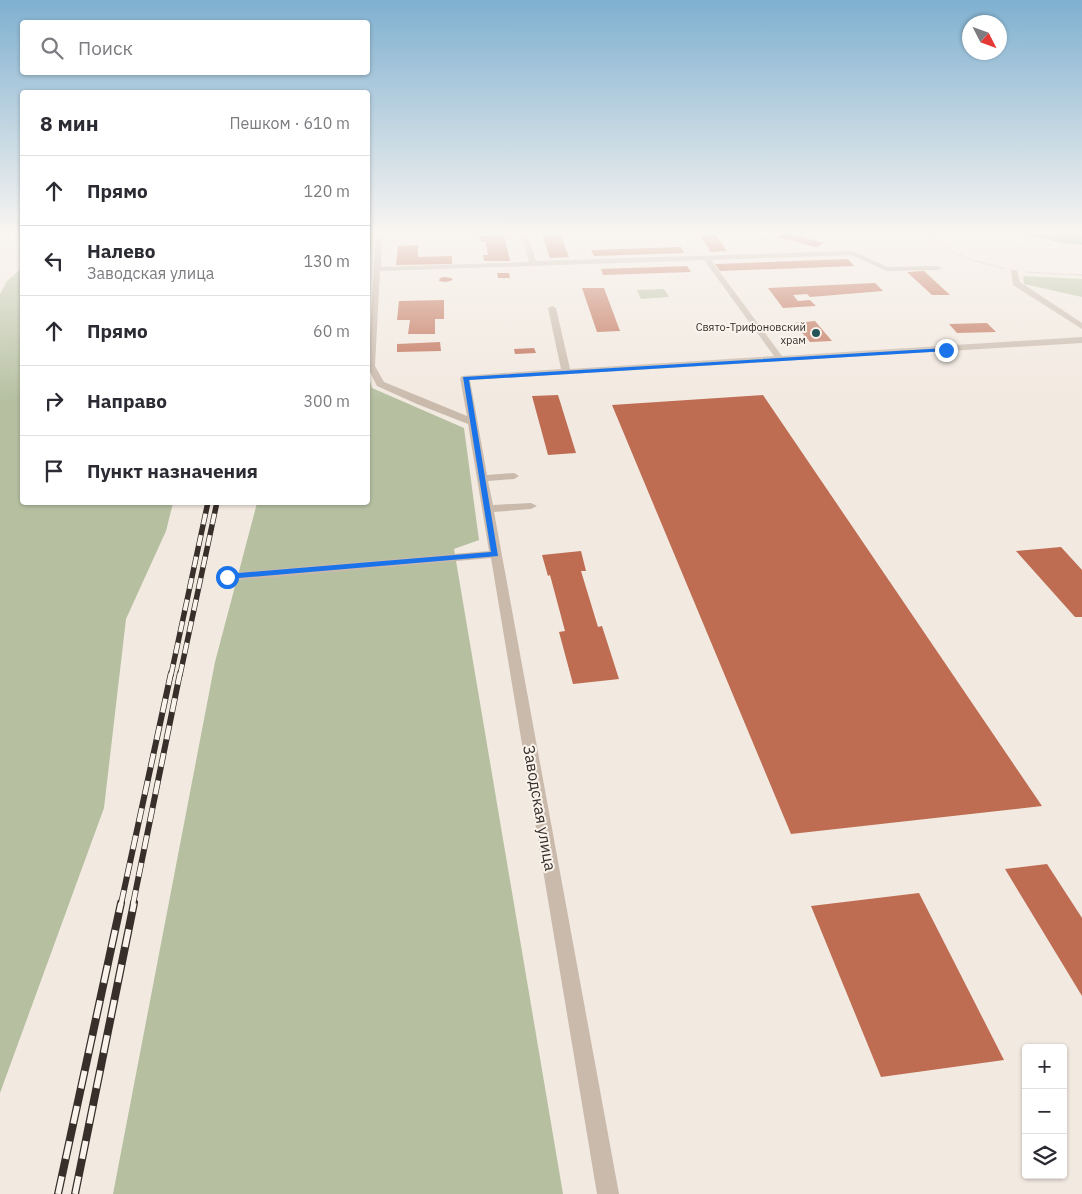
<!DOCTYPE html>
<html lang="ru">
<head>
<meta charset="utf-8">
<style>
  :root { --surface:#fff; --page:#f2f2f3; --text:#2b2b33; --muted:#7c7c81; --line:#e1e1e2 }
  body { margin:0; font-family:"IBM Plex Sans",sans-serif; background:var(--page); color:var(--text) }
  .controls { position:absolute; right:15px; bottom:15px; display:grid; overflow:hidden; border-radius:5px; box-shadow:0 1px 4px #0004 }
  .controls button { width:45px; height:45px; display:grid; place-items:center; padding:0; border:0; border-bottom:1px solid var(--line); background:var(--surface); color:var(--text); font:25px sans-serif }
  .compass { position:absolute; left:962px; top:15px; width:45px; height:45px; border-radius:50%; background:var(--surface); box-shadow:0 1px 4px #0004; rotate:132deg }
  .stop { position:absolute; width:15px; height:15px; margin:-11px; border:4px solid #1a73e8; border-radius:50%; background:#fff }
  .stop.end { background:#1a73e8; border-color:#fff; box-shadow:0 1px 5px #0008 }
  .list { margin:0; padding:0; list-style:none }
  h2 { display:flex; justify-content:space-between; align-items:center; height:65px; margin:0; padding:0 20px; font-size:21px }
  h2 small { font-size:16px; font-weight:400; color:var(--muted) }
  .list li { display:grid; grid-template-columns:32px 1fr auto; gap:15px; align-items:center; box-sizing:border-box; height:70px; padding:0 20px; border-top:1px solid var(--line) }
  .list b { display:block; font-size:19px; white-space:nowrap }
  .list p { margin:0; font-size:16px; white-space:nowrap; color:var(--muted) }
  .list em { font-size:16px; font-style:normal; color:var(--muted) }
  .icon { flex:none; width:28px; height:28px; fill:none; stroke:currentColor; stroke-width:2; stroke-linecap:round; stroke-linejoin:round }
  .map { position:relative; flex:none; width:1082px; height:1194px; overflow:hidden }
  .search { position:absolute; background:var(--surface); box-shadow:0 1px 4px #0004; left:20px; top:20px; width:350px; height:55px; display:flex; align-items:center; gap:12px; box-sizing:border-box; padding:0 18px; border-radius:5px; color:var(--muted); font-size:19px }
  .panel { position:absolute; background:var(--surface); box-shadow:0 1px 4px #0004; left:20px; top:90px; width:350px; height:415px; border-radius:5px }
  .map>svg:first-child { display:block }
  .green { fill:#b6c0a1 }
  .water { fill:#81abad }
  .building { fill:#be6c52 }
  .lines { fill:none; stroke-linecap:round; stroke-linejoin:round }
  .path { stroke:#b5a497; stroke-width:1; stroke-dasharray:1 1; stroke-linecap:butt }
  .minor { fill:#c9baac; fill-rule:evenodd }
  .rail-far2-casing { stroke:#382f2b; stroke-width:5.5 }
  .rail-far1-casing { stroke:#382f2b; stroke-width:6 }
  .rail-casing { stroke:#382f2b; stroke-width:8 }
  .rail-far2 { stroke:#f9f3ec; stroke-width:4; stroke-dasharray:11; stroke-linecap:butt }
  .rail-far1 { stroke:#f9f3ec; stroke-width:4.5; stroke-dasharray:14; stroke-linecap:butt }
  .rail { stroke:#f9f3ec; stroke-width:5.5; stroke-dasharray:18; stroke-linecap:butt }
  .route { fill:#1a73e8 }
  .poi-dot { fill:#235457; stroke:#f9f3ec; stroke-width:2 }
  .labels { text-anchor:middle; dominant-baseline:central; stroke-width:4; stroke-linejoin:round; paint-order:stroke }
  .far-poi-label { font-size:11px; fill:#382f2b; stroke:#f9f3ec; text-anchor:end }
  .near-street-label { font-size:16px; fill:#382f2b; stroke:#f9f3ec }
</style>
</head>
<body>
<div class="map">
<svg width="1082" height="1194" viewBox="0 0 1082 1194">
  <rect width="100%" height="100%" fill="#f2e9e0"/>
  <!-- green -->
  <g class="green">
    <polygon points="22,268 22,502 173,503 166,531 126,619 104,808 0,1093 0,294 7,281"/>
    <polygon points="1023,276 1082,279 1082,297 1024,284"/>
    <polygon points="664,289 669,297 641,299 637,290"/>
    <polygon points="368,373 372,388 464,428 479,540 454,549 563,1194 113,1194 215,662 257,503 368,502"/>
  </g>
  <!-- water -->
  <polygon class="water" points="1026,234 1082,234 1082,245 1065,244"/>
  <!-- building -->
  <g class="building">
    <polygon points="542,234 560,234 569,257 550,258"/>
    <polygon points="699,234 715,234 727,251 711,252"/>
    <polygon points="783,234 789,234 824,243 816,247 777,237"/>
    <polygon points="504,235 510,261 484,261 483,255 488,255 486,242 481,242 479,236"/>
    <polygon points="418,245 418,257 452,256 452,264 396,265 398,246"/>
    <polygon points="681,247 684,253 594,256 591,250"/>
    <polygon points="848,259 854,266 720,271 715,264"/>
    <polygon points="687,266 691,272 603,275 601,269"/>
    <polygon points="924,271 950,295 932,295 907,272"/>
    <polygon points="497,273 509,273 510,278 498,278"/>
    <polygon points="444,277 451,278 453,280 446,282 439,281 440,278"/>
    <polygon points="875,283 883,291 810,297 807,294 793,295 798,301 810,300 816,306 783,308 768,288"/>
    <polygon points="582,288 604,288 620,331 597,332"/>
    <polygon points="444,300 444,319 435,319 435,334 408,334 410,320 397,320 399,301"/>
    <polygon points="815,321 832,341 810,342 794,323"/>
    <polygon points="987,323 996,332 957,333 949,324"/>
    <polygon points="440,342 441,351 397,352 397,344"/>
    <polygon points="534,348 536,353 515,354 514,349"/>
    <polygon points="558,395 576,453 548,455 532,396"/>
    <polygon points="763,395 1042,806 791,834 612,405"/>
    <polygon points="1061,547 1082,570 1082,617 1075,617 1016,551"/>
    <polygon points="581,551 586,571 581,571 598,627 602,626 619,679 573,684 559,632 565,631 550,575 548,576 542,555"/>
    <polygon points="1047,864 1082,918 1082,996 1005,869"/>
    <polygon points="919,893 1004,1060 881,1077 811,906"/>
  </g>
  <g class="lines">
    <!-- path -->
    <g class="path">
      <path d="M929 234C949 256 977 261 1005 269"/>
      <polyline points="1025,272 1082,275"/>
    </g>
    <!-- minor -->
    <g class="minor">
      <path d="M376 234H382L381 267 529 262 521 234H527L536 261 852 251 888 267 938 266 942 268 938 270 887 271 851 255 711 260 782 356 1082 337V343L470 380 487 475 514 473 519 476 514 479 488 481 493 505 531 503 537 506 531 509 494 512 619 1194H597L491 558 227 581 221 577 227 573 489 551 468 424 417 404 377 386 368 368ZM704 260 774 356 570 369 556 308 552 306 548 308 561 369 462 376 460 378 467 416 384 382 375 366 380 271Z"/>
      <polygon points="1011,270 1017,270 1020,282 1082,323 1082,329 1013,285"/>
    </g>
    <defs>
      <g id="rail-far2">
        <polyline points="171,675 208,502"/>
        <polyline points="180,675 217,502"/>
      </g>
      <g id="rail-far1">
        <polyline points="121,904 171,673"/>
        <polyline points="133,904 180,673"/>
      </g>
      <g id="rail">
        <polyline points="58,1194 121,903"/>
        <polyline points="75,1194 134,903"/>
      </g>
    </defs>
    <!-- rail-far2 casing -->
    <use href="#rail-far2" class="rail-far2-casing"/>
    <!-- rail-far1 casing -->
    <use href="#rail-far1" class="rail-far1-casing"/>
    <!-- rail casing -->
    <use href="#rail" class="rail-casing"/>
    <!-- rail-far2 -->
    <use href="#rail-far2" class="rail-far2"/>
    <!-- rail-far1 -->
    <use href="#rail-far1" class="rail-far1"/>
    <!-- rail -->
    <use href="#rail" class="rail"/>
  </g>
  <!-- sky -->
  <linearGradient id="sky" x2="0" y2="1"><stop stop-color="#7fb0d0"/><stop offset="0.58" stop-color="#f9f5f1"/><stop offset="1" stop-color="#f9f5f1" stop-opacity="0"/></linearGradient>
  <rect width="1082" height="401" fill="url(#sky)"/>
  <!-- route -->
  <polygon class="route" points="946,348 947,351 469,380 498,556 227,579 223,577 227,574 491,552 463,377"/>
  <!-- markers -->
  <circle class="poi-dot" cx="816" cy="333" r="5"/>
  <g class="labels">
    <!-- far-poi labels -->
    <g class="far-poi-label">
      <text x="806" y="327">Свято-Трифоновский<tspan x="806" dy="13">храм</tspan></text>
    </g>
    <!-- near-street labels -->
    <g class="near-street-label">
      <text transform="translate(540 808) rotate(80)">Заводская улица</text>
    </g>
  </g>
</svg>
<div class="controls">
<button>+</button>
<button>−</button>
<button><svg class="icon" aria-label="layers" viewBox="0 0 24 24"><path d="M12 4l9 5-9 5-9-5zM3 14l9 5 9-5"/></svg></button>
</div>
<svg class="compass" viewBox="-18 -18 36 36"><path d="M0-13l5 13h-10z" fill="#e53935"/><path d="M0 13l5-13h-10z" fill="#7c7c81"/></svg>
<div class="stop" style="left:227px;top:577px"></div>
<div class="stop end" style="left:946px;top:350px"></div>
<div class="search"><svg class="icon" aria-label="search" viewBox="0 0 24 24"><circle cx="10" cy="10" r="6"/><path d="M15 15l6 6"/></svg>Поиск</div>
<section class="panel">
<h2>8 мин<small>Пешком · 610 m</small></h2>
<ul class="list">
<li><svg class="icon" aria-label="ahead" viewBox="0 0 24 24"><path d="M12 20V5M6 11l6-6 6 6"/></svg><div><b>Прямо</b></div><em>120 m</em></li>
<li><svg class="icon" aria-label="left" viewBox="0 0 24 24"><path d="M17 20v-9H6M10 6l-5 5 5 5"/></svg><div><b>Налево</b><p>Заводская улица</p></div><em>130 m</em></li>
<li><svg class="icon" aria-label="ahead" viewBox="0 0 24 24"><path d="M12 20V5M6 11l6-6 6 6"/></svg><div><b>Прямо</b></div><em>60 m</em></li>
<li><svg class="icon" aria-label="right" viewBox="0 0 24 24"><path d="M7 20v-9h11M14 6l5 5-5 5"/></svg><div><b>Направо</b></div><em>300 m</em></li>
<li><svg class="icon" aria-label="arrive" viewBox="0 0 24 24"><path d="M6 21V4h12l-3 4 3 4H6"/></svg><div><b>Пункт назначения</b></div></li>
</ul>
</section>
</div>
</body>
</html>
